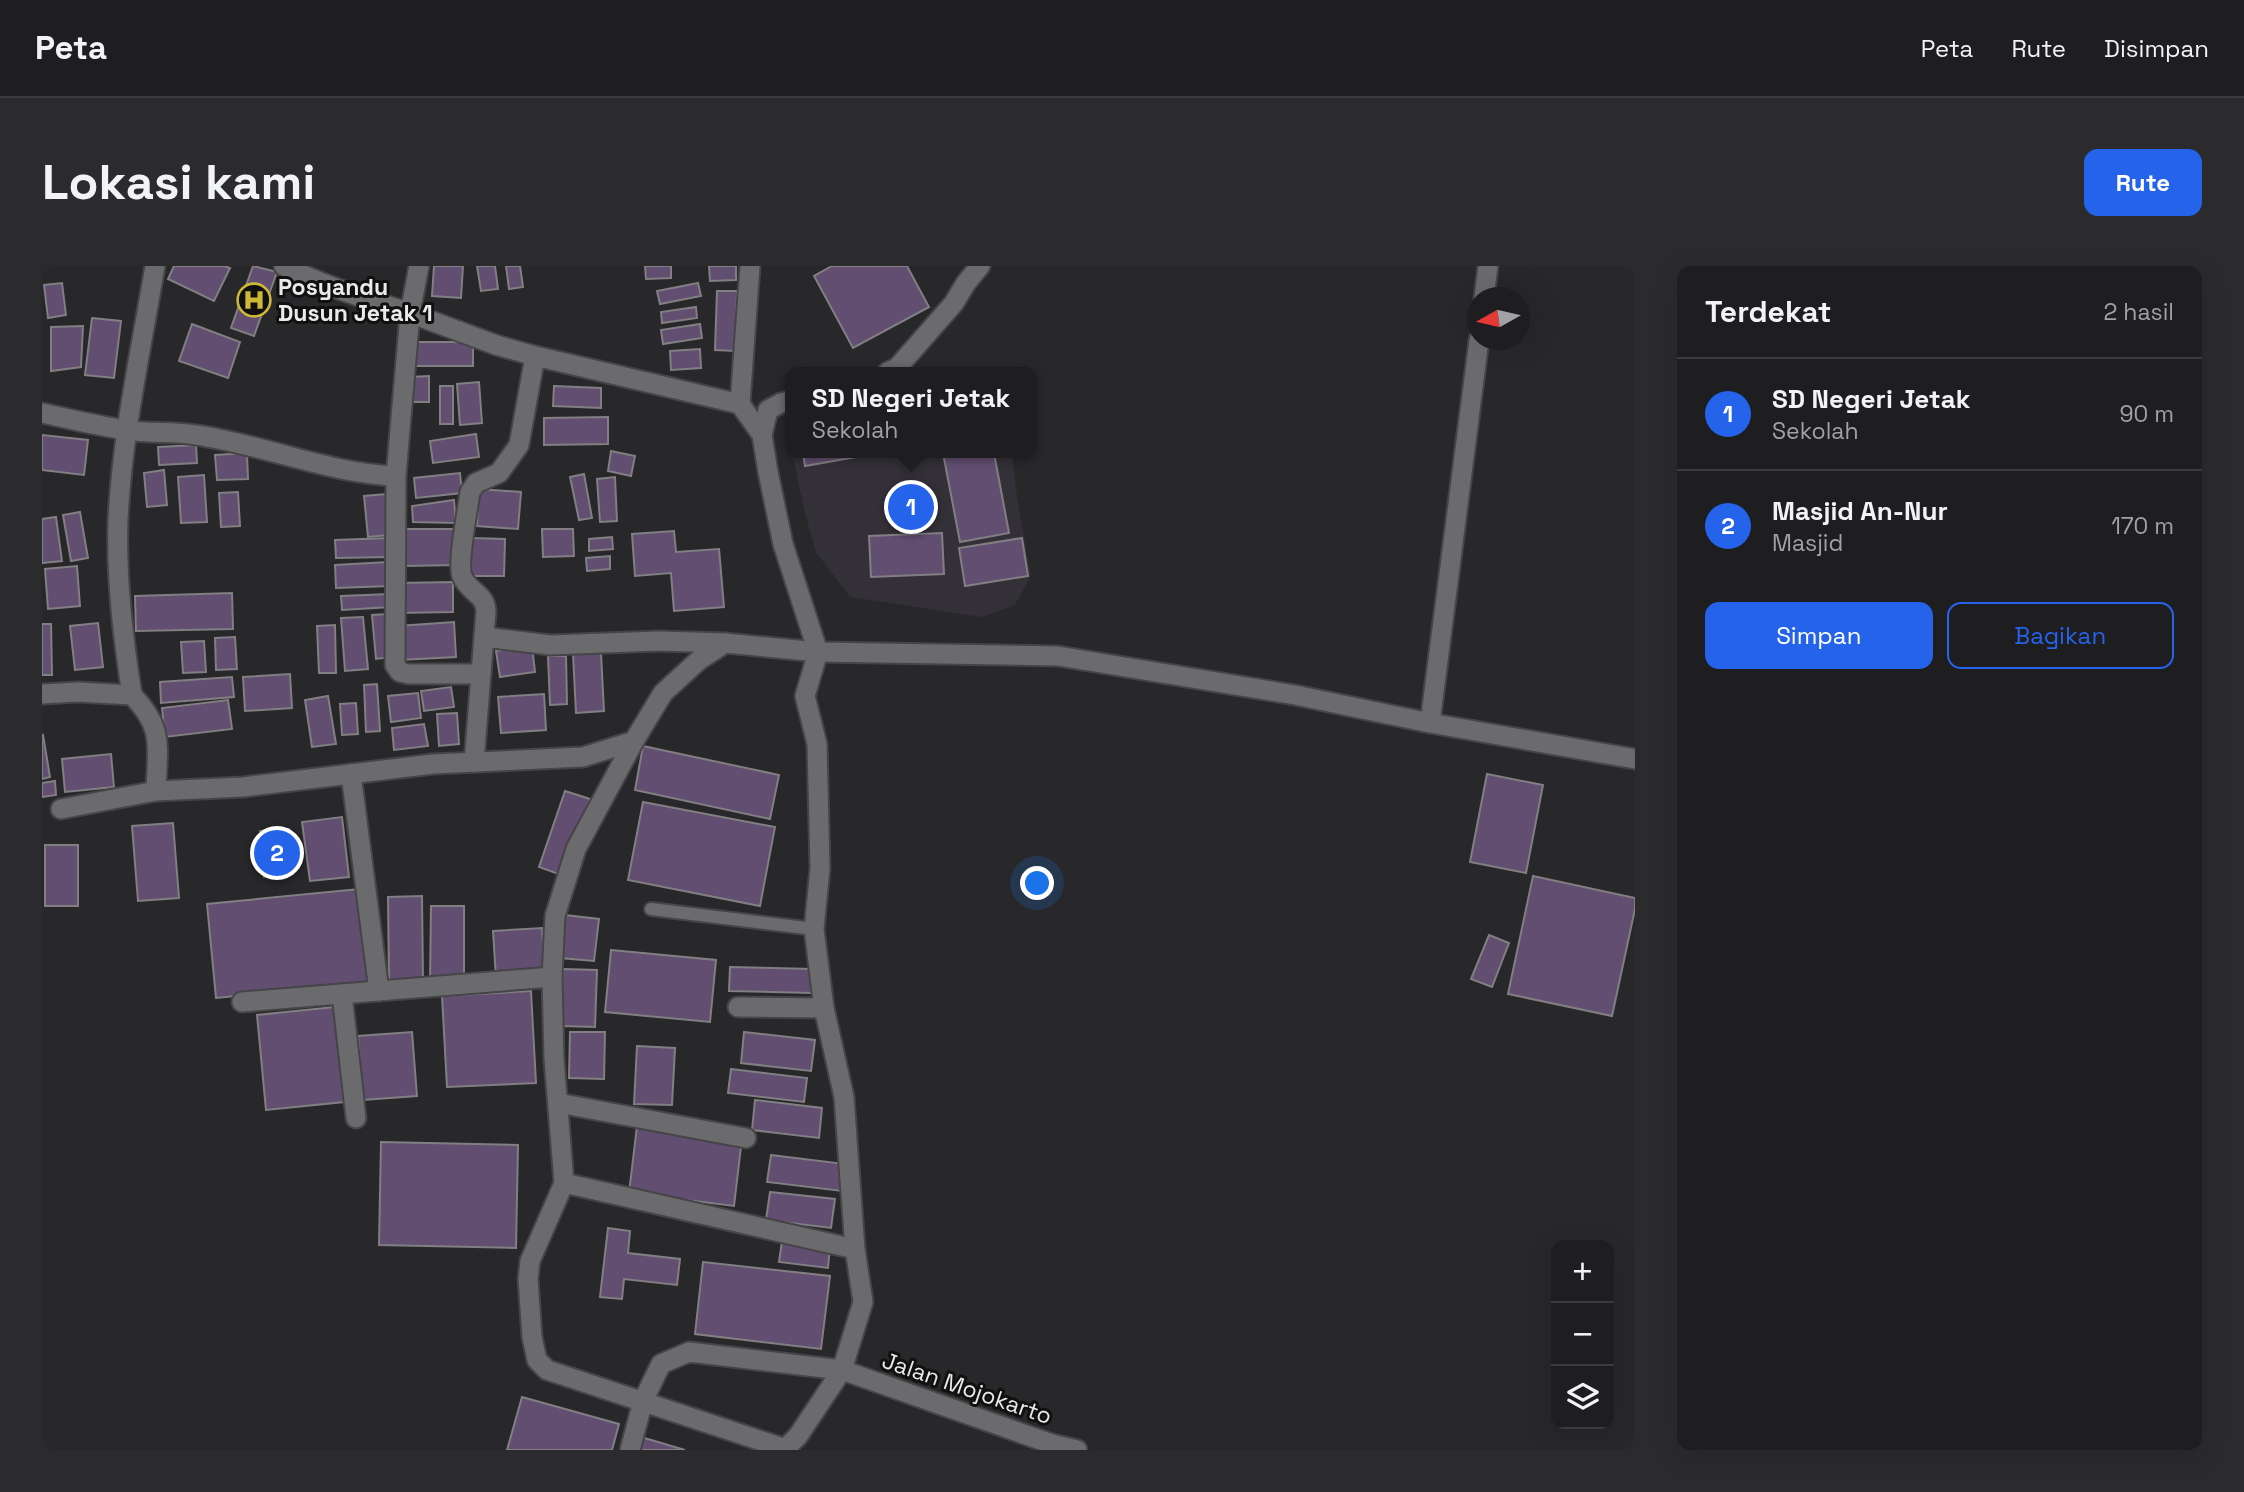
<!DOCTYPE html>
<html lang="id">
<head>
<meta charset="utf-8">
<style>
  :root { --surface:#1e1d20; --page:#2b2a2d; --text:#f1f3f6; --muted:#a1a2a5; --line:#3c3b3e; --accent:#2563eb }
  body { margin:0; font-family:"Space Grotesk",sans-serif; background:var(--page); color:var(--text) }
  .controls { position:absolute; right:21px; bottom:21px; display:grid; overflow:hidden; border-radius:14px; box-shadow:0 7px 28px #0002 }
  .controls button { width:63px; height:63px; display:grid; place-items:center; padding:0; border:0; border-bottom:2px solid var(--line); background:var(--surface); color:var(--text); font:35px sans-serif }
  .compass { position:absolute; left:1425px; top:21px; width:63px; height:63px; border-radius:50%; background:var(--surface); box-shadow:0 7px 28px #0002; rotate:262deg }
  .you { position:absolute; left:996px; top:618px; width:24px; height:24px; margin:-18px; border:5px solid #fff; border-radius:50%; background:#1a73e8; box-shadow:0 0 0 10px #1a73e833 }
  .badge { display:grid; place-items:center; width:46px; height:46px; border-radius:50%; background:var(--accent); color:#fff; font-size:23px; font-weight:700 }
  .pin { position:absolute; translate:-50% -50%; border:4px solid #fff; box-shadow:0 2px 7px #0006 }
  .popup { position:absolute; left:743px; top:101px; width:252px; height:91px; box-sizing:border-box; display:grid; place-content:center; border-radius:14px; background:var(--surface); filter:drop-shadow(0 2px 5px #0005); font-size:23px; white-space:nowrap; color:var(--muted) }
  .popup b { font-size:26px; color:var(--text) }
  .popup::after { content:''; position:absolute; left:50%; top:100%; margin-left:-14px; border:14px solid transparent; border-top-color:var(--surface) }
  .list { margin:0; padding:0; list-style:none }
  h2 { display:flex; justify-content:space-between; align-items:center; height:91px; margin:0; padding:0 28px; font-size:30px }
  h2 small { font-size:23px; font-weight:400; color:var(--muted) }
  .list li { display:grid; grid-template-columns:46px 1fr auto; gap:21px; align-items:center; box-sizing:border-box; height:112px; padding:0 28px; border-top:2px solid var(--line) }
  .list b { display:block; font-size:26px; white-space:nowrap }
  .list p { margin:0; font-size:23px; white-space:nowrap; color:var(--muted) }
  .list em { font-size:23px; font-style:normal; color:var(--muted) }
  .actions { display:flex; gap:14px; padding:21px 28px }
  .actions a { flex:1; padding:16px 0; border:2px solid var(--accent); border-radius:14px; text-align:center; font-size:24px; color:var(--accent) }
  .actions .main { background:var(--accent); color:#fff }
  .icon { flex:none; width:38px; height:38px; fill:none; stroke:currentColor; stroke-width:2; stroke-linecap:round; stroke-linejoin:round }
  .map { position:relative; flex:none; width:1593px; height:1184px; overflow:hidden; border-radius:14px }
  header { display:flex; align-items:center; gap:42px; box-sizing:border-box; height:98px; padding:0 35px; background:var(--surface); border-bottom:2px solid var(--line) }
  header strong { font-size:33px }
  nav { display:flex; gap:38px; margin-inline-start:auto; font-size:24px }
  .intro { display:flex; align-items:center; justify-content:space-between; box-sizing:border-box; height:168px; padding:0 42px }
  h1 { margin:0; font-size:49px }
  .button { padding:18px 32px; border-radius:14px; background:var(--accent); color:#fff; font-size:24px; font-weight:700 }
  main { display:flex; gap:42px; padding:0 42px }
  aside { flex:1; background:var(--surface); border-radius:14px; box-shadow:0 7px 28px #0002 }
  .map>svg:first-child { display:block }
  .built { fill:#343038 }
  .building { fill:#614e71; stroke:#817f82; stroke-width:2 }
  .lines { fill:none; stroke-linecap:round; stroke-linejoin:round }
  .service-casing { stroke:#454446; stroke-width:16 }
  .minor-casing { stroke:#454446; stroke-width:23 }
  .service { stroke:#6b6a6c; stroke-width:12 }
  .minor { stroke:#6b6a6c; stroke-width:19 }
  .labels { text-anchor:middle; dominant-baseline:central; stroke-width:6; stroke-linejoin:round; paint-order:stroke }
  .poi-label { font-size:23px; font-weight:bold; fill:#eae9eb; stroke:#111011; text-anchor:start }
  .street-label { font-size:23px; fill:#eae9eb; stroke:#111011 }
</style>
</head>
<body>
<header>
<strong>Peta</strong>
<nav><a>Peta</a><a>Rute</a><a>Disimpan</a></nav>
</header>
<div class="intro"><h1>Lokasi kami</h1><a class="button">Rute</a></div>
<main>
<div class="map">
<svg width="1593" height="1184" viewBox="0 0 1593 1184">
  <rect width="100%" height="100%" fill="#28272a"/>
  <!-- built -->
  <polygon class="built" points="750,187 970,187 975,231 989,310 973,339 940,351 808,331 774,286 764,251"/>
  <!-- building -->
  <g class="building">
    <polygon points="132,0 182,0 188,2 172,35 126,13"/>
    <polygon points="211,0 235,6 212,70 189,62"/>
    <polygon points="392,0 421,0 419,32 390,30"/>
    <polygon points="435,0 453,0 456,23 439,25"/>
    <polygon points="464,0 478,0 481,21 467,23"/>
    <polygon points="603,0 629,0 629,12 604,13"/>
    <polygon points="667,0 694,0 694,14 668,15"/>
    <polygon points="790,0 865,0 887,41 811,82 772,10"/>
    <polygon points="20,17 24,49 6,52 2,19"/>
    <polygon points="656,17 659,30 618,38 615,25"/>
    <polygon points="675,25 695,25 693,85 673,84"/>
    <polygon points="654,41 655,52 620,57 619,46"/>
    <polygon points="50,52 79,55 72,112 43,109"/>
    <polygon points="150,58 198,76 186,112 137,95"/>
    <polygon points="658,58 660,72 621,78 619,64"/>
    <polygon points="41,60 39,101 9,105 9,61"/>
    <rect x="371" y="76" width="60" height="24"/>
    <polygon points="658,83 659,102 629,104 628,85"/>
    <polygon points="387,110 387,136 368,136 367,111"/>
    <polygon points="437,116 440,157 418,159 415,118"/>
    <rect x="398" y="120" width="13" height="38"/>
    <polygon points="512,120 559,122 559,142 511,140"/>
    <polygon points="566,151 566,178 502,179 502,152"/>
    <polygon points="434,168 437,191 391,197 388,175"/>
    <polygon points="0,169 46,174 42,209 0,204"/>
    <polygon points="154,179 155,197 117,199 116,181"/>
    <polygon points="569,185 593,190 589,210 566,205"/>
    <polygon points="205,187 206,213 175,214 173,189"/>
    <polygon points="761,187 837,187 763,200"/>
    <polygon points="901,187 952,187 967,267 918,276"/>
    <polygon points="122,204 125,239 105,241 102,207"/>
    <polygon points="418,207 420,227 374,232 372,212"/>
    <polygon points="542,208 550,252 537,254 528,211"/>
    <polygon points="162,209 165,256 139,257 136,211"/>
    <polygon points="573,211 575,255 558,256 555,213"/>
    <polygon points="437,223 479,226 476,263 435,260"/>
    <polygon points="196,226 198,260 179,261 177,227"/>
    <polygon points="344,228 347,269 326,271 322,230"/>
    <polygon points="412,234 414,257 371,256 370,240"/>
    <polygon points="38,246 46,292 29,295 21,249"/>
    <polygon points="14,251 20,295 0,297 0,253"/>
    <polygon points="363,263 413,263 414,299 363,300"/>
    <polygon points="500,263 531,263 532,290 501,291"/>
    <polygon points="632,265 634,286 677,283 682,341 632,345 629,307 593,310 590,268"/>
    <polygon points="900,267 902,308 829,311 827,270"/>
    <polygon points="570,271 571,283 547,285 547,273"/>
    <polygon points="347,272 348,291 294,292 293,274"/>
    <polygon points="429,272 463,273 462,310 428,310"/>
    <polygon points="980,272 986,310 923,320 917,282"/>
    <polygon points="568,290 568,303 545,305 544,292"/>
    <polygon points="346,296 348,320 294,322 293,299"/>
    <polygon points="35,300 38,340 6,343 3,303"/>
    <polygon points="411,316 411,346 354,347 354,317"/>
    <polygon points="190,327 191,363 94,365 93,330"/>
    <polygon points="348,328 349,341 300,344 299,330"/>
    <polygon points="346,348 350,391 334,393 330,349"/>
    <polygon points="321,351 326,403 303,405 299,352"/>
    <polygon points="412,356 414,391 358,394 356,360"/>
    <polygon points="56,357 61,401 33,404 28,360"/>
    <polygon points="0,358 9,358 10,409 0,409"/>
    <polygon points="293,359 294,407 277,407 275,360"/>
    <polygon points="193,371 195,403 174,404 173,372"/>
    <polygon points="162,375 164,406 141,407 139,376"/>
    <polygon points="490,380 493,406 458,411 454,385"/>
    <polygon points="559,387 562,445 534,447 531,388"/>
    <polygon points="506,390 524,390 525,438 508,439"/>
    <polygon points="248,408 250,442 203,445 201,411"/>
    <polygon points="190,411 192,431 119,437 118,416"/>
    <polygon points="335,418 338,465 324,466 322,419"/>
    <polygon points="409,421 412,441 382,445 379,425"/>
    <polygon points="376,427 379,452 349,456 346,430"/>
    <polygon points="502,428 504,464 459,467 456,431"/>
    <polygon points="286,430 294,478 270,481 263,434"/>
    <polygon points="186,434 190,463 123,471 120,442"/>
    <polygon points="314,437 316,468 300,469 298,438"/>
    <polygon points="415,447 417,478 397,480 395,448"/>
    <polygon points="382,458 386,480 352,484 350,462"/>
    <polygon points="1,469 8,511 0,513 0,470"/>
    <polygon points="601,480 737,509 728,553 593,524"/>
    <polygon points="69,488 72,521 23,526 20,493"/>
    <polygon points="1445,508 1501,519 1484,607 1428,596"/>
    <polygon points="13,515 14,529 0,531 0,517"/>
    <polygon points="523,525 548,533 522,610 497,601"/>
    <polygon points="601,536 733,561 718,640 586,614"/>
    <polygon points="300,551 307,611 268,615 260,556"/>
    <polygon points="131,557 137,632 96,635 90,560"/>
    <polygon points="247,563 251,608 222,611 218,565"/>
    <rect x="3" y="579" width="33" height="61"/>
    <polygon points="1491,610 1593,632 1593,643 1570,750 1466,728"/>
    <polygon points="317,623 326,717 174,732 165,638"/>
    <polygon points="380,630 381,716 347,716 346,631"/>
    <polygon points="389,640 422,640 422,717 388,717"/>
    <polygon points="523,649 557,653 552,695 518,692"/>
    <polygon points="500,662 503,709 454,712 451,665"/>
    <polygon points="1447,669 1467,677 1450,721 1429,713"/>
    <polygon points="569,684 674,694 668,756 563,746"/>
    <polygon points="688,701 770,703 769,727 687,725"/>
    <polygon points="521,703 555,704 553,761 519,760"/>
    <polygon points="489,725 494,817 405,821 400,730"/>
    <polygon points="292,741 302,836 224,844 215,749"/>
    <polygon points="370,766 375,830 321,834 316,770"/>
    <polygon points="528,766 563,766 562,813 527,812"/>
    <polygon points="702,766 773,774 769,805 699,797"/>
    <polygon points="595,780 633,782 630,839 592,838"/>
    <polygon points="689,803 765,812 762,836 686,827"/>
    <polygon points="713,834 780,842 777,872 710,864"/>
    <polygon points="595,860 700,872 692,940 587,927"/>
    <polygon points="339,876 476,879 474,982 337,979"/>
    <polygon points="729,889 803,898 800,925 725,916"/>
    <polygon points="728,926 793,933 789,962 724,954"/>
    <polygon points="566,962 588,965 586,987 638,993 635,1019 582,1013 580,1033 558,1031"/>
    <polygon points="740,975 788,980 786,1002 737,996"/>
    <polygon points="661,996 788,1010 779,1083 653,1068"/>
    <polygon points="480,1131 577,1158 570,1184 465,1184"/>
    <polygon points="599,1171 643,1184 595,1184"/>
  </g>
  <g class="lines">
    <defs>
      <polyline id="service" points="609,643 772,663"/>
      <g id="minor">
        <path d="M242 0C282 20 325 33 368 47L377 0"/>
        <polyline points="1442,32 1446,0"/>
        <polyline points="846,106 855,102 912,37 924,17 938,0"/>
        <polyline points="698,138 708,0"/>
        <path d="M0 147C28 153 56 160 84 164 107 168 131 165 154 169 220 178 288 208 354 210L368 47 454 79 493 90 698 138 720 169"/>
        <polyline points="354,210 353,399 358,406 367,408 439,408"/>
        <polyline points="442,371 508,379 617,375 683,377"/>
        <path d="M0 428 36 426 90 429C123 463 115 481 114 525"/>
        <path d="M90 429C81 371 74 313 76 254 80 169 99 84 113 0"/>
        <polyline points="1388,457 1437,74"/>
        <polyline points="592,475 534,583 513,650 510,711 512,793 522,917 488,995 486,1013 490,1071 495,1094 505,1104 744,1183"/>
        <path d="M432 496 444 345C443 327 426 326 420 310 415 298 426 242 428 226L434 217 457 207 477 179 493 90"/>
        <polyline points="309,508 337,725"/>
        <polyline points="19,543 114,525 201,521 391,498 541,491 592,475 621,427 657,394 683,377 776,386 1016,390 1253,429 1388,457 1593,493"/>
        <polyline points="300,728 314,852"/>
        <polyline points="200,736 510,711"/>
        <polyline points="696,741 782,742"/>
        <polyline points="516,837 704,872"/>
        <polyline points="522,917 813,983"/>
        <polyline points="588,1184 601,1135 619,1098 647,1086 800,1104 1010,1178 1035,1184"/>
        <polyline points="742,1184 756,1170 800,1104 821,1036 813,983 802,831 782,742 772,663 778,602 775,478 763,430 776,386 741,278 726,206 720,169 726,144 739,137 748,135"/>
      </g>
    </defs>
    <!-- service casing -->
    <use href="#service" class="service-casing"/>
    <!-- minor casing -->
    <use href="#minor" class="minor-casing"/>
    <!-- service -->
    <use href="#service" class="service"/>
    <!-- minor -->
    <use href="#minor" class="minor"/>
  </g>
  <!-- icons -->
  <defs>
    <symbol id="hospital-ring" viewBox="-11 -11 22 22"><circle r="9.5" fill="#111011" stroke="#ceb837" stroke-width="1.5"/><path d="M-5-5h3v3.5h4V-5h3V5h-3V1.5h-4V5h-3Z" fill="#ceb837"/></symbol>
  </defs>
  <g fill-rule="evenodd">
    <use href="#hospital-ring" x="193" y="15" width="38" height="38"/>
  </g>
  <g class="labels">
    <!-- poi labels -->
    <g class="poi-label">
      <text x="236" y="21">Posyandu<tspan x="236" dy="26">Dusun Jetak 1</tspan></text>
    </g>
    <!-- street labels -->
    <g class="street-label">
      <text transform="translate(925 1122) rotate(19)">Jalan Mojokarto</text>
    </g>
  </g>
</svg>
<div class="controls">
<button>+</button>
<button>−</button>
<button><svg class="icon" aria-label="layers" viewBox="0 0 24 24"><path d="M12 4l9 5-9 5-9-5zM3 14l9 5 9-5"/></svg></button>
</div>
<svg class="compass" viewBox="-18 -18 36 36"><path d="M0-13l5 13h-10z" fill="#e53935"/><path d="M0 13l5-13h-10z" fill="#a1a2a5"/></svg>
<div class="you"></div>
<div class="pin badge" style="left:869px;top:241px">1</div>
<div class="popup"><b>SD Negeri Jetak</b>Sekolah</div>
<div class="pin badge" style="left:235px;top:587px">2</div>
</div>
<aside>
<h2>Terdekat<small>2 hasil</small></h2>
<ul class="list">
<li><span class="badge">1</span><div><b>SD Negeri Jetak</b><p>Sekolah</p></div><em>90 m</em></li>
<li><span class="badge">2</span><div><b>Masjid An-Nur</b><p>Masjid</p></div><em>170 m</em></li>
</ul>
<div class="actions"><a class="main">Simpan</a><a>Bagikan</a></div>
</aside>
</main>
</body>
</html>
